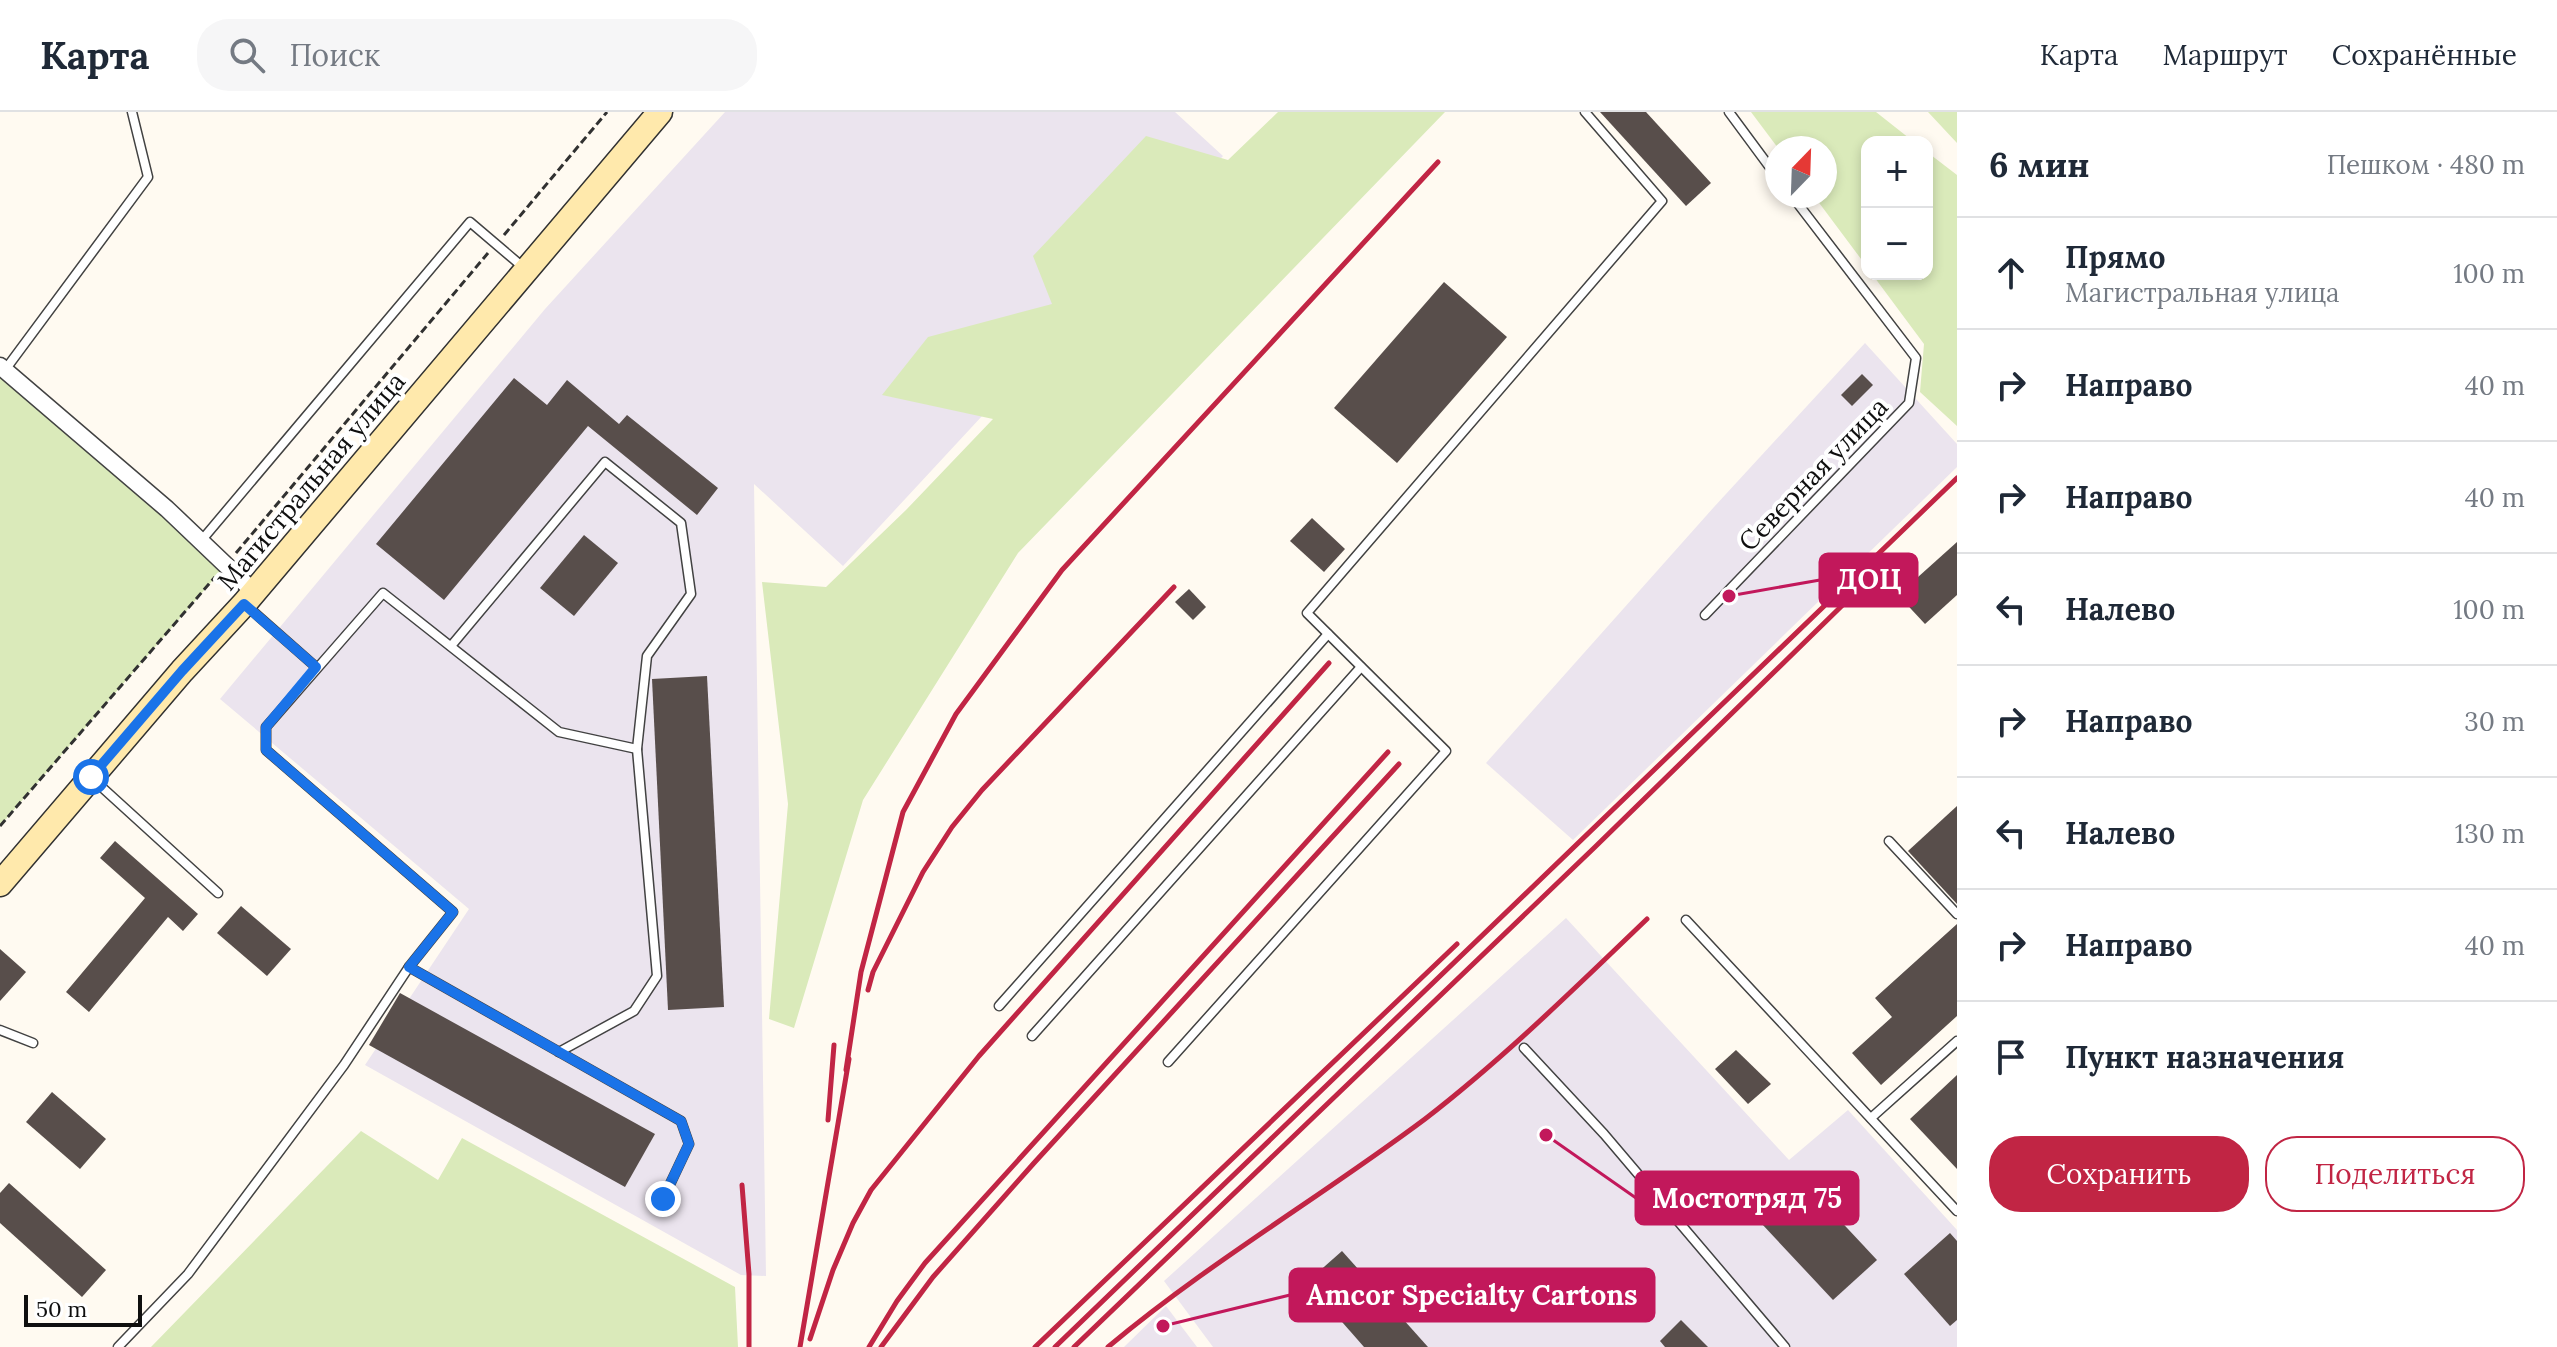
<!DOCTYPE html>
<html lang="ru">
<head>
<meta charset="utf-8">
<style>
  :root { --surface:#fff; --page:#f6f6f7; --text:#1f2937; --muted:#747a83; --line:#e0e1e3; --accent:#c12544 }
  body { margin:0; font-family:Lora,serif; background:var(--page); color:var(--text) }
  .controls { position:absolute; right:24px; top:24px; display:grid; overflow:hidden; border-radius:16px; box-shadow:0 4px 12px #0003 }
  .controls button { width:72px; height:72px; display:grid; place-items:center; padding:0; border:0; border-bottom:2px solid var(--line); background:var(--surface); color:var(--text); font:40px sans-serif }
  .compass { position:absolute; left:1765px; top:24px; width:72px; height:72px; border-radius:50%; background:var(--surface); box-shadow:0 4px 12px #0003; rotate:23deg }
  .scale { position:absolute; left:24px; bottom:20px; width:118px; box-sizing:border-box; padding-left:8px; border:4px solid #0f0f0f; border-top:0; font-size:22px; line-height:28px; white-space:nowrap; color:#0f0f0f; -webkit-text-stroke:6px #fff; paint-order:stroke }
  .stop { position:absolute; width:24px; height:24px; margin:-18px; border:6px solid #1a73e8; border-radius:50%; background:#fff }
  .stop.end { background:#1a73e8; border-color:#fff; box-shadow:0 2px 8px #0008 }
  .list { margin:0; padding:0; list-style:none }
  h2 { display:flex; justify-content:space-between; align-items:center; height:104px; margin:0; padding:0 32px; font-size:34px }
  h2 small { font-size:26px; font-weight:400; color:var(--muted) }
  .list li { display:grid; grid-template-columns:52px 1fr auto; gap:24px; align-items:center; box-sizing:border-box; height:112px; padding:0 32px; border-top:2px solid var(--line) }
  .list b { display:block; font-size:30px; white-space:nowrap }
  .list p { margin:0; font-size:26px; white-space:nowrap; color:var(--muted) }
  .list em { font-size:26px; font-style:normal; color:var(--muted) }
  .actions { display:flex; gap:16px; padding:24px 32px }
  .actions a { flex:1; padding:18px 0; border:2px solid var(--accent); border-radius:32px; text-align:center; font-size:28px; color:var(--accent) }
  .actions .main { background:var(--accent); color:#fff }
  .icon { flex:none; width:44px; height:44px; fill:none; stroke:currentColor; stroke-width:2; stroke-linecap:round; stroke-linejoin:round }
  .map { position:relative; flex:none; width:1957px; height:1235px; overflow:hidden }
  header { display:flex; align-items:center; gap:48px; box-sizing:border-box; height:112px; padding:0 40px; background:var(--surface); border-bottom:2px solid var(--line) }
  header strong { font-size:38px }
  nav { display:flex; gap:44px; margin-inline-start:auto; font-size:28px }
  .search { width:560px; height:72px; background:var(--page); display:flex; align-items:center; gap:20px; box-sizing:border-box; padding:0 28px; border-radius:32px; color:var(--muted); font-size:30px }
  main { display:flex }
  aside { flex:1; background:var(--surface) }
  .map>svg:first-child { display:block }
  .industrial { fill:#ebe4ee }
  .green { fill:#daeaba }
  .building { fill:#584e4b }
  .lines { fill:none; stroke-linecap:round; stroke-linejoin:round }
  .lane-casing { stroke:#424242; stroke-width:11 }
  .street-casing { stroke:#424242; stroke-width:19 }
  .secondary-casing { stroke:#313131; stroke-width:27 }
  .path { stroke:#313131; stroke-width:3; stroke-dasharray:8 4; stroke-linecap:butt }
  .lane { stroke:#fff; stroke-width:8 }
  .street { stroke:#fff; stroke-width:16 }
  .secondary { stroke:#ffe9ac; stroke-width:24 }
  .rail { stroke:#c12544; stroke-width:5 }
  .route { stroke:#1a73e8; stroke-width:10 }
  .labels { text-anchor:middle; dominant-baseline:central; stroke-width:8; stroke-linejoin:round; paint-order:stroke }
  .street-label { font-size:26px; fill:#0f0f0f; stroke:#fff }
  .leader { fill:none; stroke:#c2185b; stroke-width:3 }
  .callout-dot { fill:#c2185b; stroke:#fff; stroke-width:3 }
  .callout { fill:#c2185b; stroke:#c2185b; stroke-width:3 }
  .callout-label { font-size:28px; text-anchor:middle; font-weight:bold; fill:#fff }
</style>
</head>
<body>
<header>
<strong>Карта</strong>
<div class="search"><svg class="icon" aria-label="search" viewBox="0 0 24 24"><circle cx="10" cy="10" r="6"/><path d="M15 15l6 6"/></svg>Поиск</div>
<nav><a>Карта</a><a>Маршрут</a><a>Сохранённые</a></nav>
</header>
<main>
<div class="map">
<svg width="1957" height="1235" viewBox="0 0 1957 1235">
  <rect width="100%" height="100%" fill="#fffaf1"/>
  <!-- industrial -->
  <g class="industrial">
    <polygon points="725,0 1175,0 1223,44 843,454 754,372 766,1164 741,1163 365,953 469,797 220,587 545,197"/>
    <polygon points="1865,231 1957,332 1957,355 1573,728 1486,651 1714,395"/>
    <polygon points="1566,806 1789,1048 1848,998 1957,1118 1957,1235 1213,1235 1164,1169"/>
    <polygon points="1166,1194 1197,1235 1124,1235"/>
  </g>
  <!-- green -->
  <g class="green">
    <polygon points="1278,0 1445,0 1018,441 863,688 794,916 769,907 788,692 762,470 826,475 906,398 993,307 882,283 928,225 1052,192 1033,144 1146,24 1228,48"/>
    <polygon points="1751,0 1876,0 1914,30 1867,30 1867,155 1814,84 1825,84 1825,36 1778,36"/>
    <polygon points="1928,0 1957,0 1957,31"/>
    <polygon points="1927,40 1957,63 1957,314 1920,280 1924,232 1872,162 1927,162"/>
    <polygon points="0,254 226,453 0,714"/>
    <polygon points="361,1019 438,1068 462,1026 735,1175 738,1235 151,1235"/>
  </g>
  <!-- building -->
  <g class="building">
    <polygon points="1600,0 1646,0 1711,71 1686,94"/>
    <polygon points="1444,170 1507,225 1397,351 1334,296"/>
    <polygon points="1862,262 1873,273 1852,294 1841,283"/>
    <polygon points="514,266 547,293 567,268 619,312 627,303 718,376 697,403 588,314 444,488 376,432"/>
    <polygon points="1312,406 1345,437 1324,460 1290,429"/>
    <polygon points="584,423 618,451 574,504 540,476"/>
    <polygon points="1957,430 1957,483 1925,512 1898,483"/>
    <polygon points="1189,477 1206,495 1193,508 1175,490"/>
    <polygon points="707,564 724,895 668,898 652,567"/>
    <polygon points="1957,694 1957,792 1908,739"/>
    <polygon points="115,729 198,802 183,819 168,805 89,900 66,880 145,786 100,746"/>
    <polygon points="241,794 291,837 267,864 217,821"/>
    <polygon points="1957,812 1957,904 1881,973 1852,941 1892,905 1875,886"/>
    <polygon points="0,837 26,860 0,889"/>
    <polygon points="400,881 655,1022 625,1075 369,933"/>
    <polygon points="1736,938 1771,972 1748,992 1715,957"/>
    <polygon points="1957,963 1957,1057 1910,1007"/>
    <polygon points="52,980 106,1027 80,1057 26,1010"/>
    <polygon points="9,1071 106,1158 82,1185 0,1111 0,1081"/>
    <polygon points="1805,1071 1877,1148 1833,1188 1761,1111"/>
    <polygon points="1950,1121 1957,1129 1957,1208 1950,1214 1904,1162"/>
    <polygon points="1342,1139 1428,1235 1364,1235 1307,1170"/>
    <polygon points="1681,1208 1708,1235 1665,1235 1660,1229"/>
  </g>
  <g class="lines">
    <defs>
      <g id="lane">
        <polyline points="1729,0 1777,65"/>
        <polyline points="5,258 148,65 132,0"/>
        <polyline points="201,429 470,110 524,156"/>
        <polyline points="248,495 316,555"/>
        <polyline points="1705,503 1909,291 1916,246 1792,84"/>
        <polyline points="451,534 605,350 681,411 691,482 647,544 637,637 657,864 634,899 559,940"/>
        <polyline points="95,669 218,781"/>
        <polyline points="1889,729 1957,802"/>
        <polyline points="1686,808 1957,1099"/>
        <polyline points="409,855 681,1009 689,1032 663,1087"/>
        <polyline points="999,894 1328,522"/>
        <polyline points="0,918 33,931"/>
        <polyline points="1032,924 1361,555"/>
        <polyline points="1524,936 1604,1022 1785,1235"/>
        <polyline points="1168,950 1446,639 1307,501 1662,89 1585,0"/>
        <polyline points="1871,1006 1957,929"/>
        <polyline points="118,1235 188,1162 344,953 409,855 453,800 266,638 266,615 383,481 559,620 637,637"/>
      </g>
      <polyline id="street" points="0,254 167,397 254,480"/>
      <polyline id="secondary" points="0,772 182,559 244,492 660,0"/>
    </defs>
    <!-- lane casing -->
    <use href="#lane" class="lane-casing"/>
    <!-- street casing -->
    <use href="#street" class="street-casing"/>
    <!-- secondary casing -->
    <use href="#secondary" class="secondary-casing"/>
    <!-- path -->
    <g class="path">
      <polyline points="504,123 607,0"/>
      <polyline points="236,441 488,141"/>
      <polyline points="0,714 215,465"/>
    </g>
    <!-- lane -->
    <use href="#lane" class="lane"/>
    <!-- street -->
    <use href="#street" class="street"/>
    <!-- secondary -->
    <use href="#secondary" class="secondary"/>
    <!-- rail -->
    <g class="rail">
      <polyline points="868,878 873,860 923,760 952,715 982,678 1174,475"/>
      <polyline points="846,958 861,860 903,700 956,602 1062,458 1438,50"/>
      <polyline points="828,1008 834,933"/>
      <polyline points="742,1073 749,1162 749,1235"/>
      <polyline points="810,1227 833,1158 853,1111 871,1078 979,944 1329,551"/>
      <polyline points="800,1235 849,947"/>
      <polyline points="869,1235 897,1189 925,1151 1388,640"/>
      <polyline points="881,1235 933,1165 1034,1051 1399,652"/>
      <polyline points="1035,1235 1457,832"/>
      <polyline points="1055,1235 1957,366"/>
      <polyline points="1074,1235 1595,735 1860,476"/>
      <path d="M1108 1235C1208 1151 1321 1085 1425 1007 1504 946 1575 876 1647 807"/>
    </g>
  </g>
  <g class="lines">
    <!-- route -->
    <polyline class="route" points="91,665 182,559 244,492 316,555 266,615 266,638 453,800 409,855 681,1009 689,1032 663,1087"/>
  </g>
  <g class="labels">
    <!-- street labels -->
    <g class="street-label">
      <text transform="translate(1813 362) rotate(-46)">Северная улица</text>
      <text transform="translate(311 369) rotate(-50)">Магистральная улица</text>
    </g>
  </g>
  <!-- callouts -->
  <path class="leader" d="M1729 484L1820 468M1546 1023L1636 1086M1163 1214L1290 1183"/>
  <g class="callout-dot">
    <circle cx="1729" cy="484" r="8"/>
    <circle cx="1546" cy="1023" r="8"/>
    <circle cx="1163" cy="1214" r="8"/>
  </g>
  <g class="callout">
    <rect x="1820" y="442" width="97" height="52" rx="8"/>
    <rect x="1636" y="1060" width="222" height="52" rx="8"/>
    <rect x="1290" y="1157" width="364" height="52" rx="8"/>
  </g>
  <g class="callout-label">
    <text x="1869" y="477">ДОЦ</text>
    <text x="1747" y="1096">Мостотряд 75</text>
    <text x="1472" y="1193">Amcor Specialty Cartons</text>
  </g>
</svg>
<div class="controls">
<button>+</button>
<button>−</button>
</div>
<svg class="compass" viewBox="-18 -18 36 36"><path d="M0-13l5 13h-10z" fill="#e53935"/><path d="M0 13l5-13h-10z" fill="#747a83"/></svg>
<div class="scale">50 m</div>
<div class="stop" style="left:91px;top:665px"></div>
<div class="stop end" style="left:663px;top:1087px"></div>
</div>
<aside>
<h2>6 мин<small>Пешком · 480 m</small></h2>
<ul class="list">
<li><svg class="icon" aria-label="ahead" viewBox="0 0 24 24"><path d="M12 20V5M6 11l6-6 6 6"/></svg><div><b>Прямо</b><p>Магистральная улица</p></div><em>100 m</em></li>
<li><svg class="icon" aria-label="right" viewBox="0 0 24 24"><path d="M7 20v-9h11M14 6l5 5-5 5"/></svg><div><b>Направо</b></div><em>40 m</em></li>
<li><svg class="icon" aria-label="right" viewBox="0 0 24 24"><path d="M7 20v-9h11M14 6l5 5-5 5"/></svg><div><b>Направо</b></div><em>40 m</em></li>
<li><svg class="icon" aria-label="left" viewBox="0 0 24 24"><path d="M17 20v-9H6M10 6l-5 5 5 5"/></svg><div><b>Налево</b></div><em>100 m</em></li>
<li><svg class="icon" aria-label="right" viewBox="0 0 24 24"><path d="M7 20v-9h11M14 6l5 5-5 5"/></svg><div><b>Направо</b></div><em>30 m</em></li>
<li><svg class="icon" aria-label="left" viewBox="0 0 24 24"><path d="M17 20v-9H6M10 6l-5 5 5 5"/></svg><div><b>Налево</b></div><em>130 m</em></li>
<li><svg class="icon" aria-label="right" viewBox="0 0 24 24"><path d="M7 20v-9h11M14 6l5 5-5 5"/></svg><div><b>Направо</b></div><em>40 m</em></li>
<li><svg class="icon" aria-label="arrive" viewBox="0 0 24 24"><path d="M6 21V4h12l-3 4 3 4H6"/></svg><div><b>Пункт назначения</b></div></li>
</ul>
<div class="actions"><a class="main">Сохранить</a><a>Поделиться</a></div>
</aside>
</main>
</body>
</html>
